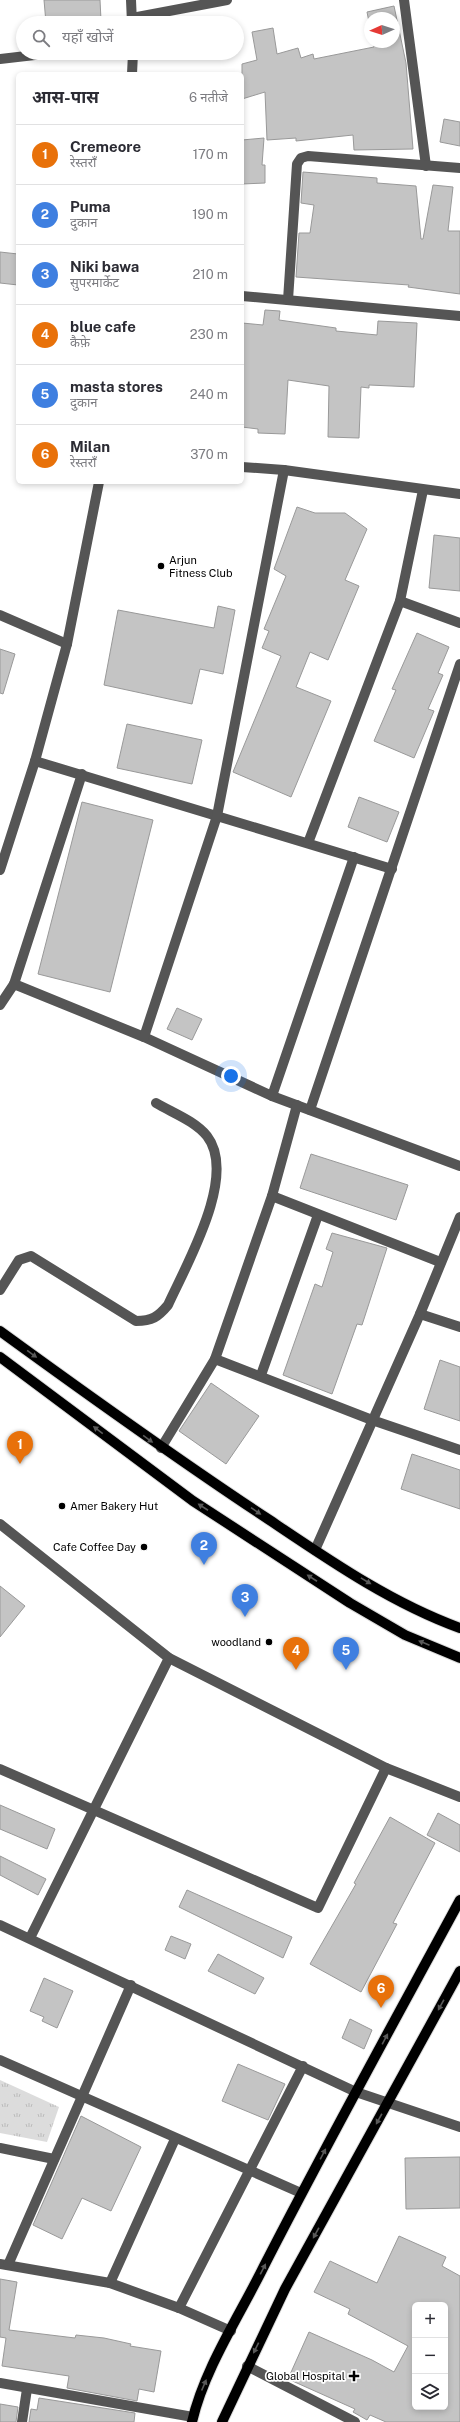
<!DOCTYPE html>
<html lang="hi">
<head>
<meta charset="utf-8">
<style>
  :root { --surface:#fff; --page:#f7f7f7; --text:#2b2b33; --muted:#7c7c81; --line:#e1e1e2; --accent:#2563eb }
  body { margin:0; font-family:"Public Sans","Noto Sans Devanagari",sans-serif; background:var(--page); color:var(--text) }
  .controls { position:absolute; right:12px; bottom:12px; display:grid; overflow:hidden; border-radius:6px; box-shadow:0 2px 6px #0003 }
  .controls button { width:36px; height:36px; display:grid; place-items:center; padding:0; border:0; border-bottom:1px solid var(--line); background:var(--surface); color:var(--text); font:20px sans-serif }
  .compass { position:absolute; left:364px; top:12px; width:36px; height:36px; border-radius:50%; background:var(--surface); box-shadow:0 2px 6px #0003; rotate:267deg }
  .you { position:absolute; left:231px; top:1076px; width:14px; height:14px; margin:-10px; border:3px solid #fff; border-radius:50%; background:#1a73e8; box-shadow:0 0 0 6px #1a73e833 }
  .badge { display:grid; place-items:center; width:26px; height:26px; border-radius:50%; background:var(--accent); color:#fff; font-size:13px; font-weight:700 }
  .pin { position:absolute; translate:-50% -33px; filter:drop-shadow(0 1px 2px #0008) }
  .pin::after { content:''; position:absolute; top:21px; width:14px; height:12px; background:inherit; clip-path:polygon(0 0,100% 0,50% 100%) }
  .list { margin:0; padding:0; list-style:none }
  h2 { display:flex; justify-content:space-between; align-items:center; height:52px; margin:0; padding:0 16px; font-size:17px }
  h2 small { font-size:13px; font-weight:400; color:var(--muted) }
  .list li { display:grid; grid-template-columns:26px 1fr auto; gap:12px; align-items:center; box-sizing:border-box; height:60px; padding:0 16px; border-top:1px solid var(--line) }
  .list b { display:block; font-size:15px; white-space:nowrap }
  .list p { margin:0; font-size:13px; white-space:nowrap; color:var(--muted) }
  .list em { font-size:13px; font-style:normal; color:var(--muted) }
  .icon { flex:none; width:22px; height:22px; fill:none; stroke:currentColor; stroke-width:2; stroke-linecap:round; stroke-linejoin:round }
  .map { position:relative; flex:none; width:460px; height:2422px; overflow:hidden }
  .search { position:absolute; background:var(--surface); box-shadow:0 2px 6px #0003; left:16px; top:16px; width:228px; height:44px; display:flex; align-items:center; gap:10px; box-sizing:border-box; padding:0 14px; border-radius:22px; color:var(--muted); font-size:15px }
  .panel { position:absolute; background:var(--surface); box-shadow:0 2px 6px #0003; left:16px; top:72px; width:228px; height:412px; border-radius:6px }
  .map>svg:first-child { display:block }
  .park { fill:url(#park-tufts) }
  .building { fill:#c4c4c4; stroke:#999; fill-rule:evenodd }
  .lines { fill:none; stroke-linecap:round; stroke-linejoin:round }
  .major-casing { stroke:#dbdbdb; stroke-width:12 }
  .minor { stroke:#555; stroke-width:10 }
  .major { stroke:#000; stroke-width:10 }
  .oneway { fill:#595959 }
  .poi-dot { fill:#000; stroke:#fff; stroke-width:1.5 }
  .labels { text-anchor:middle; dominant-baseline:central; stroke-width:3.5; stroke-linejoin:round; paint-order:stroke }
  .poi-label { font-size:11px; fill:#000; stroke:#fff; text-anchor:end }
</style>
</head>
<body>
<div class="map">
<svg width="460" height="2422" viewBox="0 0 460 2422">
  <defs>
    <pattern id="park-tufts" width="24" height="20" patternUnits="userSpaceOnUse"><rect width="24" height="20" fill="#dcdcdc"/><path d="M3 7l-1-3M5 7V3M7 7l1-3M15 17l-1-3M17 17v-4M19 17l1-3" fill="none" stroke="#bbb"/></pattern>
  </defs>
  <rect width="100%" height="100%" fill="#fff"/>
  <!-- park -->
  <polygon class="park" points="0,2080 59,2107 47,2142 0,2133"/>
  <!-- building -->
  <g class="building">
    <polygon points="44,0 100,0 101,20 46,23"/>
    <polygon points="394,6 406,63 413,149 354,150 353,135 296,141 296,138 267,140 265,92 242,99 242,64 257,60 252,32 273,28 277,54 298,48 301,58 313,54 314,59 374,47 373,42 394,42 394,18 370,18 370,27 367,12"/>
    <polygon points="444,119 460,122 460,146 440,142"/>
    <polygon points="264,138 262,165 265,165 265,183 242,184 242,140"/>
    <polygon points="303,172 377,178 377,183 416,186 421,239 423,239 433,185 453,187 448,231 460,231 460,294 408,287 409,285 296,277 299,233 310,233 314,205 301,203"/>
    <polygon points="0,252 18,254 18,285 0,283"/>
    <polygon points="265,310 280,311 279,320 336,328 336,331 377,335 378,321 417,323 414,387 369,385 369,388 361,387 359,438 328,437 329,386 288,380 285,434 258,433 258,429 242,427 242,323 263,325"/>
    <polygon points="297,507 315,513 345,513 367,529 345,580 359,586 328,660 310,652 296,687 331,701 291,797 233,772 281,656 262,648 269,631 264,629 286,576 274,569"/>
    <polygon points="434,535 460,538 460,591 429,588"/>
    <polygon points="218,606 235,610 223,674 200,669 192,704 104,685 118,610 214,628"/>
    <polygon points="417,633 449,647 438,673 443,675 428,709 434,711 414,758 374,741 396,690 392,689"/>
    <polygon points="0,649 15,654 3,694 0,693"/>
    <polygon points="127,724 202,740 192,784 117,768"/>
    <polygon points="359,797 399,812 387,842 348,827"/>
    <polygon points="82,802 153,820 110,992 38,974"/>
    <polygon points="177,1008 202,1019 192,1040 167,1029"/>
    <polygon points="311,1154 408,1185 396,1220 300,1188"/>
    <polygon points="332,1233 387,1248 362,1325 357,1324 332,1394 283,1375 315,1284 322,1287 333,1252 326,1249"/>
    <polygon points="440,1360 460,1367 460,1421 424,1409"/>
    <polygon points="211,1383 259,1416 226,1464 179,1431"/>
    <polygon points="412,1454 460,1470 460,1509 401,1489"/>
    <polygon points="0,1586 25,1606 0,1637"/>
    <polygon points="0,1805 55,1829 47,1849 0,1829"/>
    <polygon points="438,1813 460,1825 460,1852 427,1835"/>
    <polygon points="390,1817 435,1843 393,1923 397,1924 361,1992 310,1964 356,1884 354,1883"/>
    <polygon points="0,1856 46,1879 38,1895 0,1875"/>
    <polygon points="187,1890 292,1937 283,1958 179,1907"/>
    <polygon points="171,1936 191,1944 185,1959 165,1950"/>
    <polygon points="218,1954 264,1978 255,1994 208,1971"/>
    <polygon points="44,1978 73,1991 57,2028 42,2021 44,2017 30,2011"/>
    <polygon points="350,2019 372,2030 364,2049 342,2038"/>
    <polygon points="238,2064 285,2084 268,2120 222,2101"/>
    <polygon points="81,2116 141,2147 111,2211 82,2198 62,2239 33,2225"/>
    <polygon points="460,2157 460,2208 406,2209 405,2158"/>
    <path d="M399 2236 446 2257 442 2266 460 2276V2422H386L370 2415 367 2420 353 2412 355 2409 288 2379 309 2332 372 2360 394 2372 408 2346 348 2314 350 2309 314 2292 330 2261 377 2283ZM415 2305H445V2407H415Z"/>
    <polygon points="0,2279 17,2282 9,2330 75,2338 76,2335 104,2338 131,2344 130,2346 161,2351 154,2392 139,2389 137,2401 67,2388 69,2376 2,2366 6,2338 0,2337"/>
    <polygon points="39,2398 135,2413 134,2422 29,2422 31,2409 37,2410"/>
    <polygon points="0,2404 18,2407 16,2422 0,2422"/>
  </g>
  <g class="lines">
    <defs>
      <g id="major">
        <path d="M0 1331C88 1395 177 1459 268 1519 329 1560 391 1603 460 1628"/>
        <polyline points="0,1357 193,1501 350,1603 405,1635 460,1658"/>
        <path d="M192 2422C204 2369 240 2315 264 2266 327 2143 394 2022 460 1900"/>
        <polyline points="222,2422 285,2289 460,1971"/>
      </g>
    </defs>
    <!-- major casing -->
    <use href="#major" class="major-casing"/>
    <!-- minor -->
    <g class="minor">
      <polyline points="131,0 132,23"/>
      <polyline points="404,0 426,166"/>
      <polyline points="132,18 227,0"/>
      <polyline points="0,59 52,53"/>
      <polyline points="132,74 133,53"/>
      <polyline points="242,296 460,316"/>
      <polyline points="288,300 297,164 301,158 308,156 460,168"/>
      <polyline points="242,467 284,470 460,494"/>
      <polyline points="400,601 460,623"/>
      <polyline points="0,615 67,644"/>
      <polyline points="35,761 392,869"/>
      <polyline points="308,843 400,601 423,490"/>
      <polyline points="0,870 35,761 67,644 99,482"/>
      <polyline points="14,984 82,774"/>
      <polyline points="0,1005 14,984 144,1037 272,1096 460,1166"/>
      <polyline points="144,1037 217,816 284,470"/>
      <polyline points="272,1096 354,857"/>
      <polyline points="310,1110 460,664"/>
      <polyline points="272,1196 440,1262"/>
      <path d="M0 1290 19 1260 31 1256 136 1321C152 1321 158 1317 168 1305 186 1265 238 1176 207 1136 195 1121 173 1113 156 1103"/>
      <polyline points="420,1314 460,1327"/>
      <polyline points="215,1359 372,1420 460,1450"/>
      <polyline points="261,1375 318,1215"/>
      <polyline points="161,1448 215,1359 272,1196 297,1105"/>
      <polyline points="0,1524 169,1658 386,1768 460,1797"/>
      <polyline points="315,1550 420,1314 460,1217"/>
      <polyline points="0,1769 318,1908 386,1768"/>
      <polyline points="0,1925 356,2092 460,2127"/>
      <polyline points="30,1938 169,1658"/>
      <polyline points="0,2060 301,2193"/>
      <polyline points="0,2148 54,2159"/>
      <polyline points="0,2264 110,2283 179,2308 231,2331"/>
      <polyline points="8,2265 131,1985"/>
      <polyline points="110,2283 175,2139"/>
      <polyline points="179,2308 303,2066"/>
      <polyline points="247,2366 355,2422"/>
      <polyline points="0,2383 193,2417"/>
      <polyline points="22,2422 27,2389"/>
    </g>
    <!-- major -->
    <use href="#major" class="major"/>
  </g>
  <!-- one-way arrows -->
  <defs><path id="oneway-solid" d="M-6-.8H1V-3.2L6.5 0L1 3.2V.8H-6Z"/></defs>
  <g class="oneway">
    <use href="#oneway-solid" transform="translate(32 1354) rotate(36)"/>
    <use href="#oneway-solid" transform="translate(98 1430) rotate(-143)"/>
    <use href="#oneway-solid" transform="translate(148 1439) rotate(36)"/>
    <use href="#oneway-solid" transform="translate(203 1507) rotate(-147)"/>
    <use href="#oneway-solid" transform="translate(256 1511) rotate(34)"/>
    <use href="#oneway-solid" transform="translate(312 1578) rotate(-147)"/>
    <use href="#oneway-solid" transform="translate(366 1581) rotate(31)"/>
    <use href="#oneway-solid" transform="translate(424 1643) rotate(-157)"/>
    <use href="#oneway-solid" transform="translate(441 2005) rotate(119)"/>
    <use href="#oneway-solid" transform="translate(385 2039) rotate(-62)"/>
    <use href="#oneway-solid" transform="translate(379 2119) rotate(119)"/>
    <use href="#oneway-solid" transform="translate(323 2154) rotate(-62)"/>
    <use href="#oneway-solid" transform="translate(316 2233) rotate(119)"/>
    <use href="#oneway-solid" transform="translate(263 2269) rotate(-63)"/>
    <use href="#oneway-solid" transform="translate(256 2348) rotate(116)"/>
    <use href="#oneway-solid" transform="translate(204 2385) rotate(-67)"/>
  </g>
  <!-- markers -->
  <g class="poi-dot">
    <circle cx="161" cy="566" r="4"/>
    <circle cx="62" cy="1506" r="4"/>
    <circle cx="144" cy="1547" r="4"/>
    <circle cx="269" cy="1642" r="4"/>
    <path d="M352 2370h4v4h4v4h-4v4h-4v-4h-4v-4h4z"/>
  </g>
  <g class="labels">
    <!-- poi labels -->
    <g class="poi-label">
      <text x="169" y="560" text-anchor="start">Arjun<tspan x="169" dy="13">Fitness Club</tspan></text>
      <text x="70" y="1506" text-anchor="start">Amer Bakery Hut</text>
      <text x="136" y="1547">Cafe Coffee Day</text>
      <text x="261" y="1642">woodland</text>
      <text x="345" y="2376">Global Hospital</text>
    </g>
  </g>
</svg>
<div class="controls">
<button>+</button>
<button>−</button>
<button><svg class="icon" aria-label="layers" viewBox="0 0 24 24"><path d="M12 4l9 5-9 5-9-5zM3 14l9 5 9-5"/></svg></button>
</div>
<svg class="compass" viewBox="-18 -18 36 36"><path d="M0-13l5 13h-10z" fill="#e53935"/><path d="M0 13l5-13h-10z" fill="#7c7c81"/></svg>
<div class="you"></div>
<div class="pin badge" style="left:20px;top:1464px;background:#e8710a">1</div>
<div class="pin badge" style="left:204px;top:1565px;background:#3f7fe0">2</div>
<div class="pin badge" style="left:245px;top:1617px;background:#3f7fe0">3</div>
<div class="pin badge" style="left:296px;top:1670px;background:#e8710a">4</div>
<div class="pin badge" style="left:346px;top:1670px;background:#3f7fe0">5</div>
<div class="pin badge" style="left:381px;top:2008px;background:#e8710a">6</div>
<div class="search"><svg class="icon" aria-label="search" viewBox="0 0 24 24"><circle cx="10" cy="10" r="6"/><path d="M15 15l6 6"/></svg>यहाँ खोजें</div>
<section class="panel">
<h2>आस-पास<small>6 नतीजे</small></h2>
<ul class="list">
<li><span class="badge" style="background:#e8710a">1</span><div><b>Cremeore</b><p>रेस्तराँ</p></div><em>170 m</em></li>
<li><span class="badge" style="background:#3f7fe0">2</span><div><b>Puma</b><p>दुकान</p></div><em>190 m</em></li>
<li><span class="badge" style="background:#3f7fe0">3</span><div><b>Niki bawa</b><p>सुपरमार्केट</p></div><em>210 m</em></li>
<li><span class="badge" style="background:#e8710a">4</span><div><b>blue cafe</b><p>कैफ़े</p></div><em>230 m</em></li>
<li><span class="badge" style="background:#3f7fe0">5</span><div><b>masta stores</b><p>दुकान</p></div><em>240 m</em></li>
<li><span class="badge" style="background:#e8710a">6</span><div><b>Milan</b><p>रेस्तराँ</p></div><em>370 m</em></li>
</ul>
</section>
</div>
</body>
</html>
